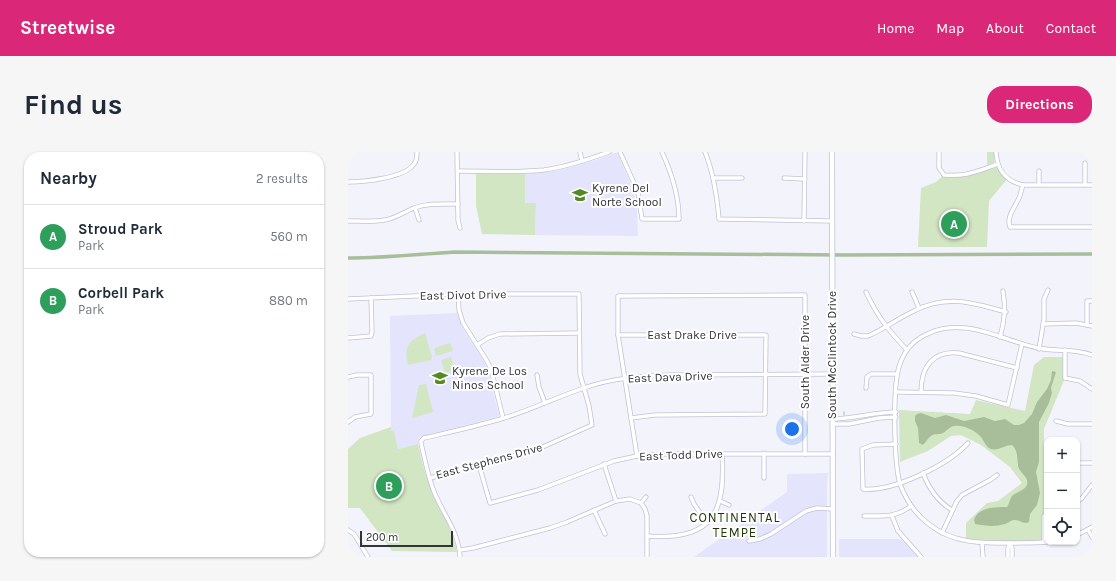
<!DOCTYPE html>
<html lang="en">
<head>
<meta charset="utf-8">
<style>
  :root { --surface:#fff; --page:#f6f6f7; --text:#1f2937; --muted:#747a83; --line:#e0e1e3; --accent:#db2777 }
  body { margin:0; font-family:Karla,sans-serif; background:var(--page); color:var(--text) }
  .controls { position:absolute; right:12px; bottom:12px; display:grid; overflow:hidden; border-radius:8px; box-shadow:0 1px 3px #0004 }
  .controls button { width:36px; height:36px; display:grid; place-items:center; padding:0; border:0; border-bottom:1px solid var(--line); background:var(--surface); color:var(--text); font:20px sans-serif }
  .scale { position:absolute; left:12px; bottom:10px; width:93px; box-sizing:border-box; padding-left:4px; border:2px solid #32333b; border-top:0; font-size:11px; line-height:14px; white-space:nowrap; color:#32333b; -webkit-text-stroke:3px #fff; paint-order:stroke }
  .you { position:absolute; left:444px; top:277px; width:14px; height:14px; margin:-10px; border:3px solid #fff; border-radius:50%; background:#1a73e8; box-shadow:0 0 0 6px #1a73e833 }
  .badge { display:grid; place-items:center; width:26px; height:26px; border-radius:50%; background:var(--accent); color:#fff; font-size:13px; font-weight:700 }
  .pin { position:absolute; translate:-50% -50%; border:2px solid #fff; box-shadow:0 1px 4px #0006 }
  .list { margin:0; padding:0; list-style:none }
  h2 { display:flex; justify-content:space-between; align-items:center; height:52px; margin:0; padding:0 16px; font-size:17px }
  h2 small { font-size:13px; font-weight:400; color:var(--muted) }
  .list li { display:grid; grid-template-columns:26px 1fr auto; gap:12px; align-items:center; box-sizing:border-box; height:64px; padding:0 16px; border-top:1px solid var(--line) }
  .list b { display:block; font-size:15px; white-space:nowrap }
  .list p { margin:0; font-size:13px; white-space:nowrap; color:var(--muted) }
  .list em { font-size:13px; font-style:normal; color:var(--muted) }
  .icon { flex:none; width:22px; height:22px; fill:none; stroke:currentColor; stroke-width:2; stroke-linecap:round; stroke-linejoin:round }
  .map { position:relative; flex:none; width:744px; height:405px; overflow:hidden; border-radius:16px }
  header { display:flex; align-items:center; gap:24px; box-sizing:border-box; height:56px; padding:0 20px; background:var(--accent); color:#fff }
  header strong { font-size:19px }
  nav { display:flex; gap:22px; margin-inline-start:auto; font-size:14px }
  .intro { display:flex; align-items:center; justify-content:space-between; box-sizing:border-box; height:96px; padding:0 24px }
  h1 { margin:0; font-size:28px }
  .button { padding:10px 18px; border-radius:16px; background:var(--accent); color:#fff; font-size:14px; font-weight:700 }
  main { display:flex; gap:24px; padding:0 24px }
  aside { flex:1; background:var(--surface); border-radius:16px; box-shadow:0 1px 3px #0004 }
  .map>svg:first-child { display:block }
  .built { fill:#e4e5fd }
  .green { fill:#d2e6c3 }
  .water { fill:#a8bd9a }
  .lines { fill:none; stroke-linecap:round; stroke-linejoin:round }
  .stream { stroke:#a8bd9a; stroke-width:1 }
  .canal { stroke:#a8bd9a; stroke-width:3.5 }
  .minor-casing { stroke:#c0c1d6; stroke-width:5 }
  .major-casing { stroke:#c0c1d6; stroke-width:6 }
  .minor { stroke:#fff; stroke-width:3.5 }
  .major { stroke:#fff; stroke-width:4.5 }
  .labels { text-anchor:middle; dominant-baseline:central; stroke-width:4; stroke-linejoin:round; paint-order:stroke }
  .poi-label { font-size:12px; fill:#32333b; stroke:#fff; text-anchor:start }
  .street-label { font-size:12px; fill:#32333b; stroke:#fff }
  .neighbourhood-label { font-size:13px; letter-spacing:1px; fill:#1c3402; stroke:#fff }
</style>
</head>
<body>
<header>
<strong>Streetwise</strong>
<nav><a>Home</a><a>Map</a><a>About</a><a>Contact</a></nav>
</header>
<div class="intro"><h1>Find us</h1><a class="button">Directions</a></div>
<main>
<aside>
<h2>Nearby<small>2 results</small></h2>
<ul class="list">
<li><span class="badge" style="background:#2e9e5b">A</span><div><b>Stroud Park</b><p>Park</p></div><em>560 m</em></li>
<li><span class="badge" style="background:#2e9e5b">B</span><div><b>Corbell Park</b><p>Park</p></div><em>880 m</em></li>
</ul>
</aside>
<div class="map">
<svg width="744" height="405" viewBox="0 0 744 405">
  <rect width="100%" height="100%" fill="#f3f3fc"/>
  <!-- built -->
  <g class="built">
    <polygon points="266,1 269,1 271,4 286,40 289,59 290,84 187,83 188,51 177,51 177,22 212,18 251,7"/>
    <polygon points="109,161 114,175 137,211 140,220 151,263 149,265 72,285 70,288 70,292 50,297 46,278 43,279 42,164"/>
    <polygon points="480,321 479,331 479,405 346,405 439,340 439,322"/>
    <polygon points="491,387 553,387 570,405 491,405"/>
  </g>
  <!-- green -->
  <g class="green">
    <polygon points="639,0 646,0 646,11 639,13"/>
    <polygon points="650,12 660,26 641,49 639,95 570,95 573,36 588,30 596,23 607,24"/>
    <polygon points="128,22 177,22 177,51 188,51 187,83 134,82 128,54"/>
    <path d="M77 181 84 205 83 208 60 213C55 195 61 188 77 181Z"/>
    <polygon points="102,191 105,199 88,204 86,196"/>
    <polygon points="103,205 107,218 97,221 93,208"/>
    <polygon points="696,205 717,205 717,226 696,277 696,390 618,390 618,371 639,351 650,349 674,331 662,315 633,293 613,283 603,284 580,299 552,310 551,258 622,262 628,248 677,259 686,213"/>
    <polygon points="78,232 85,260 64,266 71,233"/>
    <path d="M43 275V279L46 278 50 297 70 292C74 308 77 324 84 340 93 362 104 375 109 400L44 399 12 356H0V297L12 286Z"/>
  </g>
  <!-- water -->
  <path class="water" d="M704 219 708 220 703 236 704 241 701 251 691 270V310L688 320 692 341 689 353 682 362 681 370C674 373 672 367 666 368 663 368 660 371 657 372 647 375 638 374 627 372L626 368C630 355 647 355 659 355 661 352 662 347 664 344 669 339 684 337 678 326 676 322 670 318 670 313 669 306 670 298 664 293 656 293 651 299 643 297 637 295 636 287 631 283 625 277 611 271 603 275 600 277 598 279 595 281 591 283 587 281 583 284 580 286 578 290 575 293L571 291 570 276 567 269V264L569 262 573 261 587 266 598 263 616 269 636 265 647 269 657 267 666 273H671L676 271 684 262 689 250 699 237 703 228Z"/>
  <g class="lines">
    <!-- stream -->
    <polyline class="stream" points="496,260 496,263"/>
    <!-- canal -->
    <path class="canal" d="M0 106C36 106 71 102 107 100L495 103 744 102"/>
    <defs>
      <g id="minor">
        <polyline points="109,0 110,68 112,76"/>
        <polyline points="232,0 234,9"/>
        <path d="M272 0 290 40 294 67H331C331 43 324 22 314 0"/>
        <path d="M357 0C366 22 369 44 371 67L484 69"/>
        <path d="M591 0V16L596 23C618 25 630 19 650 12"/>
        <path d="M648 0C649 18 657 29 675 33H744"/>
        <polyline points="737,11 737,33"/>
        <path d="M110 19C138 19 167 21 196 18 218 15 239 8 261 0"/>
        <polyline points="691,19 691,33"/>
        <polyline points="366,26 394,26"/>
        <polyline points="436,26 457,27"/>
        <path d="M0 30C15 30 57 26 66 12 69 9 69 4 69 0"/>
        <path d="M675 33C673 38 673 42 671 46 667 55 658 65 662 75H744"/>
        <polyline points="67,56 71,68"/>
        <path d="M0 69C12 69 25 70 37 68 48 66 56 60 66 56 80 51 95 52 110 52"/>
        <polyline points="456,69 457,0"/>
        <path d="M518 140C529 164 541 179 559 198"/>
        <polyline points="564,140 571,156"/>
        <polyline points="110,142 111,158 115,171 139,209 143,217 155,266"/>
        <polyline points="0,147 110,142 231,142 232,222 241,254 244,273 188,298 82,326"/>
        <polyline points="695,172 728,171 744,174"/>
        <polyline points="739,173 739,149 744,149"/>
        <path d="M506 182 513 184H520C536 177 549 167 564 160 597 142 624 150 658 160"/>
        <polyline points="270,183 418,183 417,262 307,263 283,266"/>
        <path d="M652 185C657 169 658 156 655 139"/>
        <polyline points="0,186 23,184 24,179 23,146"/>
        <polyline points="129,193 140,186 152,182 231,181"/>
        <polyline points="691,197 696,167 696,147 700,138"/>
        <polyline points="717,198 717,226 732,229 744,237"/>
        <polyline points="189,223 191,235 197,251"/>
        <polyline points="0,225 9,223 23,223 23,262 7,265 0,270"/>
        <polyline points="518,236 519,225 523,222 549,222"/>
        <polyline points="548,240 606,241 628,244 660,253 674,192"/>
        <path d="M573 240C573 215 585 198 611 201L669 216"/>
        <path d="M485 267C506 267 526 260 548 260"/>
        <polyline points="708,269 720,272 744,272"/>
        <polyline points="485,272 501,272 531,266 548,265"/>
        <path d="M548 292 525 293 514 297 515 337C545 340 600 313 620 291"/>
        <polyline points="416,301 416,326"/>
        <polyline points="289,304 270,183 270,144 457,143 457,302"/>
        <polyline points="729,311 744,311"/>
        <polyline points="256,312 268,349"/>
        <polyline points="131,313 142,351 190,338 266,309 289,304 314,302 485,302"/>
        <path d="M575 321C581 337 589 349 604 358"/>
        <polyline points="343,345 346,352 359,371"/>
        <polyline points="372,349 381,353"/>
        <polyline points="729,350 734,346 744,333"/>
        <polyline points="293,351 298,345"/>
        <polyline points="246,358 257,382"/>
        <path d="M516 364C535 364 547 366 563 354"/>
        <polyline points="544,364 550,379 573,405"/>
        <polyline points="0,378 6,382 20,405"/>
        <polyline points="740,378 744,385"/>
        <polyline points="594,381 609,349 614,343 642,328 649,323"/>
        <polyline points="729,383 744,375"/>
        <path d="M299 384C364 389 378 362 374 302"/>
        <polyline points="401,389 412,387 423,382 458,359 469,356 485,357"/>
        <polyline points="696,390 696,364 699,361"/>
        <path d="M699 390C686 391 673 391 660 391 632 391 605 391 582 373 568 363 558 348 552 332 546 311 544 232 552 212 556 200 565 189 577 183 614 163 653 188 690 196 708 200 726 196 744 203"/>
        <polyline points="634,391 635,405"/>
        <polyline points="662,391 664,396 664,405"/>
        <polyline points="112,398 125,396 202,376 219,370 268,349 282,347 293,351 297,357 299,364 299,405"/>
        <path d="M112 405C111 381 96 363 87 342 80 326 77 308 73 291V289L76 286C102 280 130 274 156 266 183 258 209 245 236 236 264 226 293 224 323 223L484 222"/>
        <polyline points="660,405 660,396 662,391"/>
        <polyline points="743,405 744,405"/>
      </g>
      <polyline id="major" points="484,0 485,405"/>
    </defs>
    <!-- minor casing -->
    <use href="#minor" class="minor-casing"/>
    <!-- major casing -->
    <use href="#major" class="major-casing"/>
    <!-- minor -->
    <use href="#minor" class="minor"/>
    <!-- major -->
    <use href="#major" class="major"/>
  </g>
  <!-- icons -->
  <defs>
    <symbol id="school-bare" viewBox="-9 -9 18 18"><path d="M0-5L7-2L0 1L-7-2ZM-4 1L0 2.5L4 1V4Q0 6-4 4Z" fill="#558921" stroke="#fff" stroke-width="2.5" paint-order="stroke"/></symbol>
  </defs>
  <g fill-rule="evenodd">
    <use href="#school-bare" x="221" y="32" width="22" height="22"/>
    <use href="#school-bare" x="81" y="215" width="22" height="22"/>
  </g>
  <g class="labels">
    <!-- poi labels -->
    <g class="poi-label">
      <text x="244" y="36">Kyrene Del<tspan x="244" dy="14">Norte School</tspan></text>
      <text x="104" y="219">Kyrene De Los<tspan x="104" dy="14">Ninos School</tspan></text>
    </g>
    <!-- street labels -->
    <g class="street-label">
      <text transform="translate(115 143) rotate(-1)">East Divot Drive</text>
      <text x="344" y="183">East Drake Drive</text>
      <text transform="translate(484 203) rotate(-90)">South McClintock Drive</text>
      <text transform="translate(457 210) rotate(-90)">South Alder Drive</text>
      <text transform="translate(322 225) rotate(-2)">East Dava Drive</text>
      <text transform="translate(333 303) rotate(-2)">East Todd Drive</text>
      <text transform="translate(141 309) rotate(-15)">East Stephens Drive</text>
    </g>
    <!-- neighbourhood labels -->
    <g class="neighbourhood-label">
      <text x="387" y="365">CONTINENTAL<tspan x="387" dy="15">TEMPE</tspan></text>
    </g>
  </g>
</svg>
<div class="controls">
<button>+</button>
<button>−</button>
<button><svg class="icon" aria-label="locate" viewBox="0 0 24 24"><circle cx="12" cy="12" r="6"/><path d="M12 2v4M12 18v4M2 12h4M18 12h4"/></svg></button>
</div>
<div class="scale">200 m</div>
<div class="you"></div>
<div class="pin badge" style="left:606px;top:72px;background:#2e9e5b">A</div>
<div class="pin badge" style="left:41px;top:334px;background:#2e9e5b">B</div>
</div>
</main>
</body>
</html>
